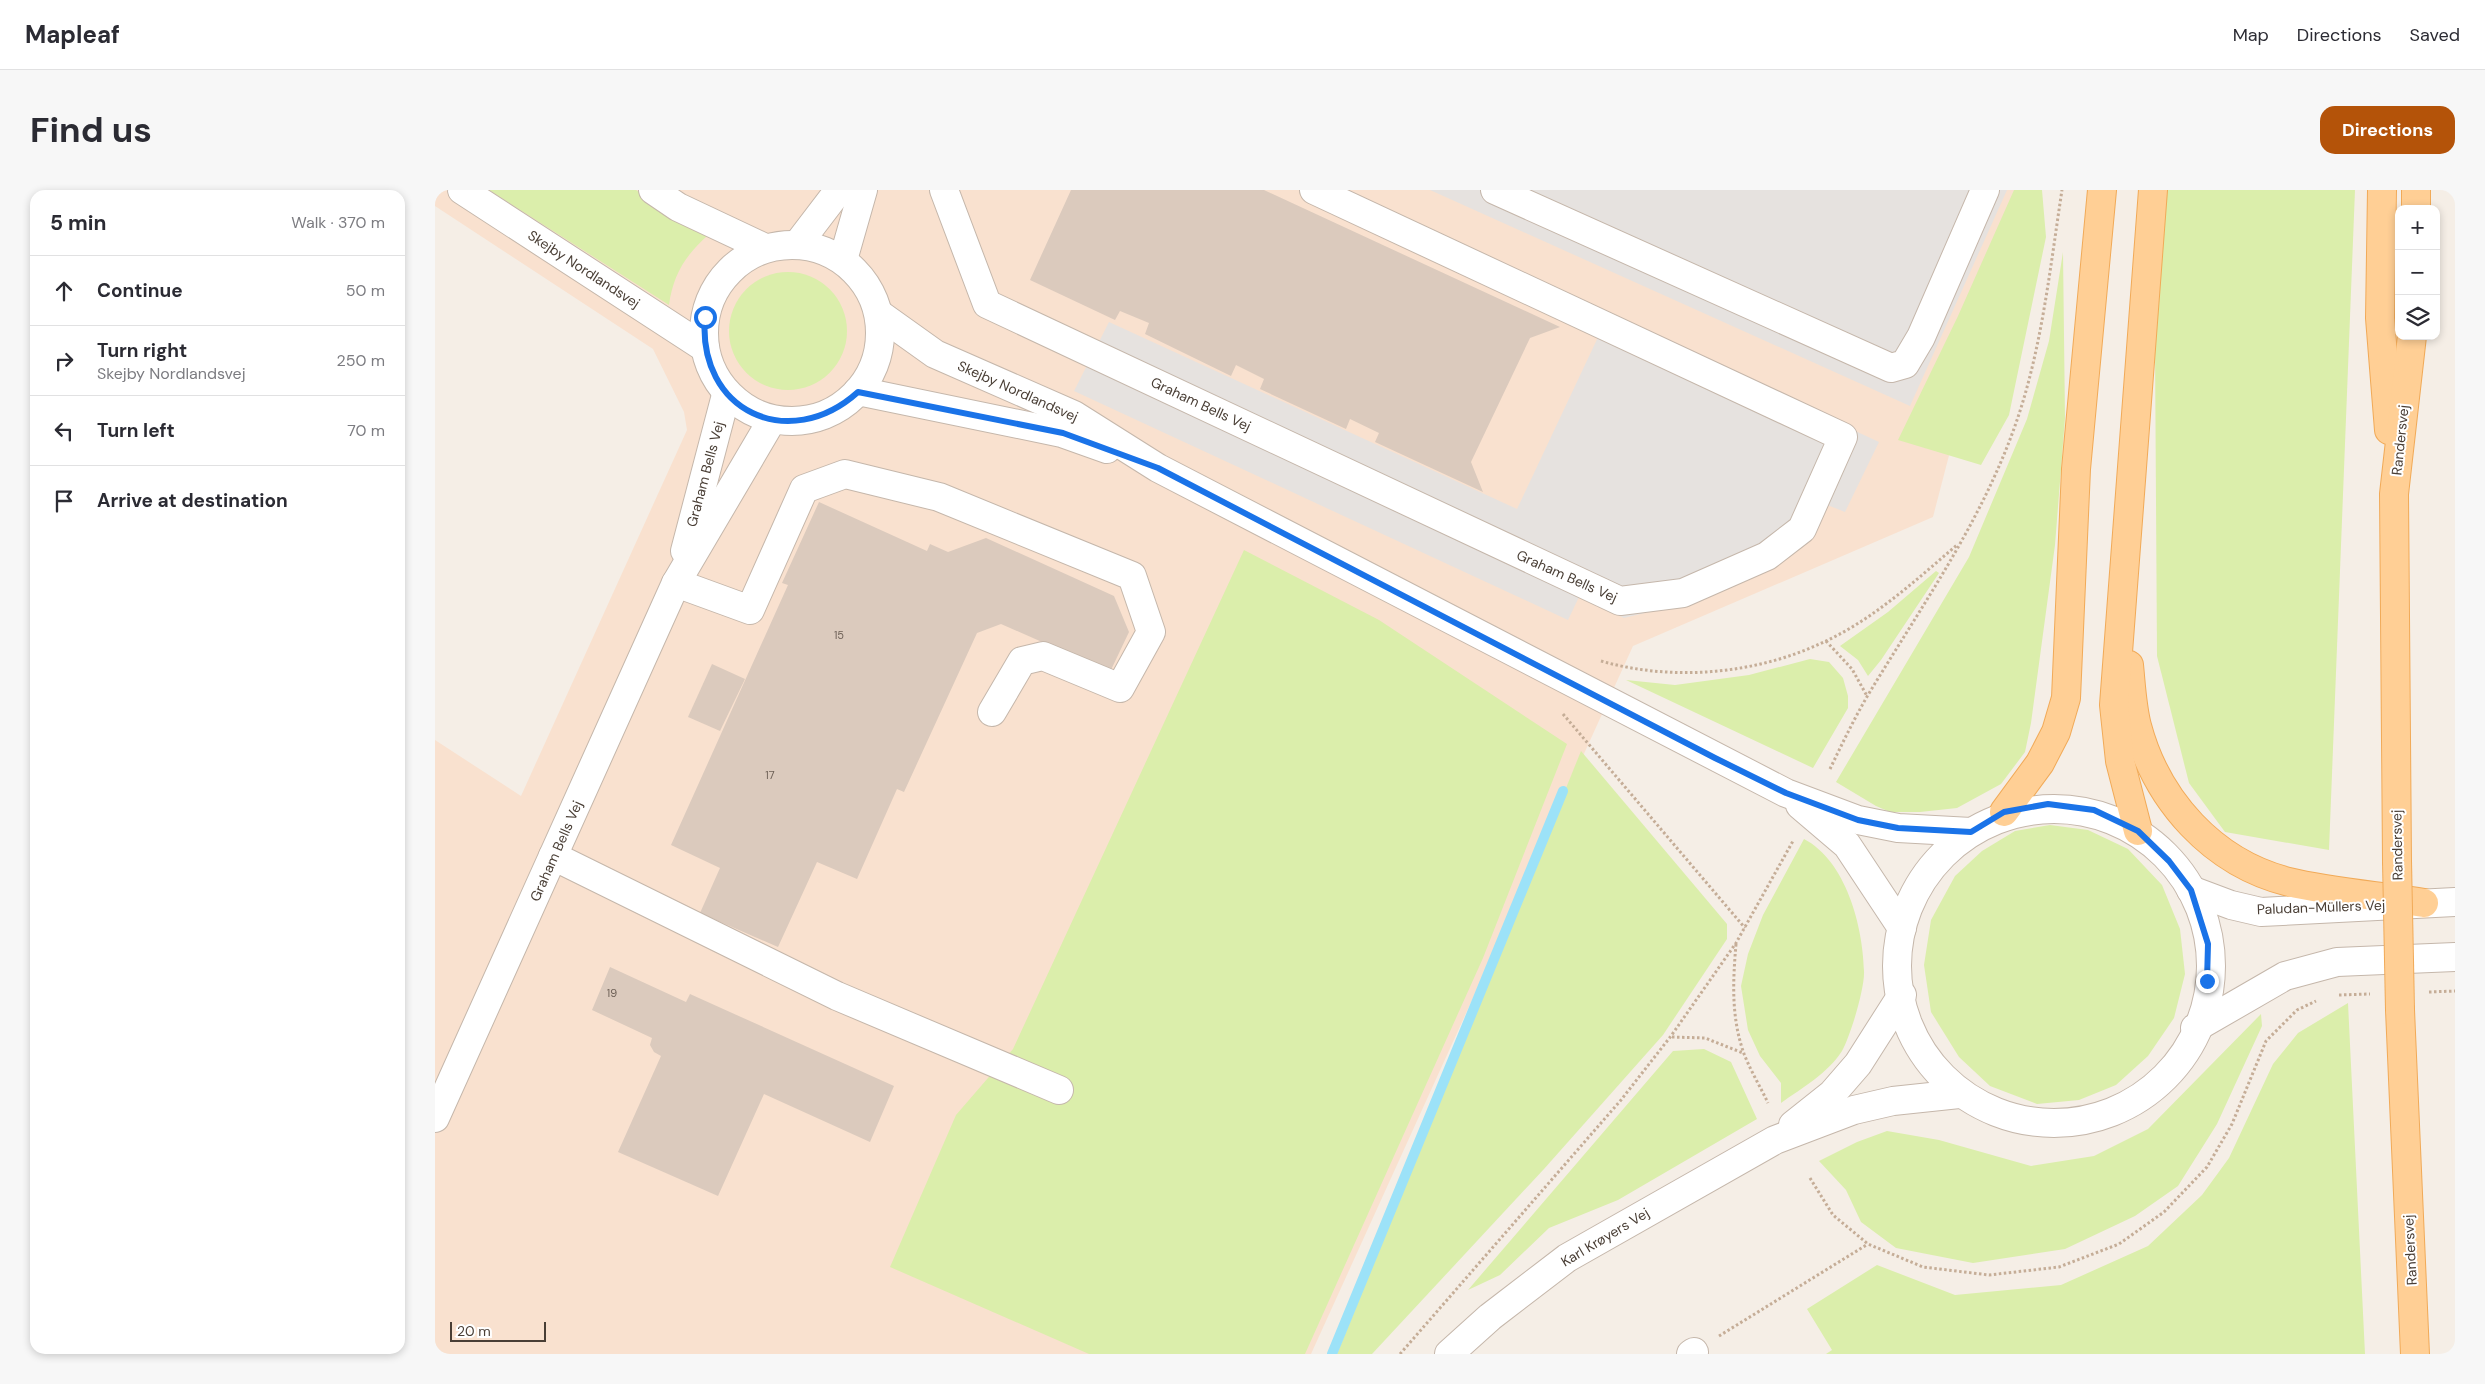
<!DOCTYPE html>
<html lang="en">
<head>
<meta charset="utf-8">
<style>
  :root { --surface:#fff; --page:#f7f7f7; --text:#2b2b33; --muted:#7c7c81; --line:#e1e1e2; --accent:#b45309 }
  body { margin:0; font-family:"DM Sans",sans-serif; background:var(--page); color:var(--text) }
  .controls { position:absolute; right:15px; top:15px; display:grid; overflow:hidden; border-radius:10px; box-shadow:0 2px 8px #0003 }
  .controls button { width:45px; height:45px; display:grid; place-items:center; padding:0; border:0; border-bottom:1px solid var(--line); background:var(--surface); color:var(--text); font:25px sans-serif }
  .scale { position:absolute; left:15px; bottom:12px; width:96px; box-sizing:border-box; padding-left:5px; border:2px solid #493e35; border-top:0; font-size:14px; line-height:18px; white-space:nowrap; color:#493e35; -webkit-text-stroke:4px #fff; paint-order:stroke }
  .stop { position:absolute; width:15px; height:15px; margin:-11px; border:4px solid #1a73e8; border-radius:50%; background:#fff }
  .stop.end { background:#1a73e8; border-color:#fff; box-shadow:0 1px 5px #0008 }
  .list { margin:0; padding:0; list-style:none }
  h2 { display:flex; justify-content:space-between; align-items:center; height:65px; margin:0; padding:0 20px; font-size:21px }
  h2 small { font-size:16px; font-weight:400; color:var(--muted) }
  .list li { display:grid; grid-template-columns:32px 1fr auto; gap:15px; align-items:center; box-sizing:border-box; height:70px; padding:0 20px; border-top:1px solid var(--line) }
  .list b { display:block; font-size:19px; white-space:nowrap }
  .list p { margin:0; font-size:16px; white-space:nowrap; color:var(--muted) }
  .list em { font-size:16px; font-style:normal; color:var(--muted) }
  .icon { flex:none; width:28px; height:28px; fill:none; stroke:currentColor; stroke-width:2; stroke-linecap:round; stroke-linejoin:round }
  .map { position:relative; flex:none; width:2020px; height:1164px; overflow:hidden; border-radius:15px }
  header { display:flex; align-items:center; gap:30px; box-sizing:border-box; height:70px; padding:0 25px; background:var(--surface); border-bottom:1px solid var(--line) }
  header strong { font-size:24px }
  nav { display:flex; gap:28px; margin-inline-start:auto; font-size:18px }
  .intro { display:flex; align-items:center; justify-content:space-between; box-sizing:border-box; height:120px; padding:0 30px }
  h1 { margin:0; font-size:35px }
  .button { padding:12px 22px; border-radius:15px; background:var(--accent); color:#fff; font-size:18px; font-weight:700 }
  main { display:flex; gap:30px; padding:0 30px }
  aside { flex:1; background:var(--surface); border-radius:15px; box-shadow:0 2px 8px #0003 }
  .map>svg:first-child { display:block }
  .commercial { fill:#f9e1cf }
  .green { fill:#dbeeab }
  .parking { fill:#e6e2df }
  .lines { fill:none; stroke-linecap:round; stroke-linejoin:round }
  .stream { stroke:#9ce2f8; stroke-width:10 }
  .building { fill:#dbcabd }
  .minor-casing { stroke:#c5b7ab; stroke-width:30 }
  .major-casing { stroke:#f1aa58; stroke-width:30 }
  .path { stroke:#c5ad97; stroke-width:3; stroke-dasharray:2.5 2.5; stroke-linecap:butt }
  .minor { stroke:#fff; stroke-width:28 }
  .major { stroke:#ffcf95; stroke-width:28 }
  .major-bridge-casing { stroke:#f1aa58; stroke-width:30; stroke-linecap:butt }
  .major-bridge { stroke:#ffcf95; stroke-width:28 }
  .route { stroke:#1a73e8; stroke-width:6 }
  .labels { text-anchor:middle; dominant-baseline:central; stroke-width:4; stroke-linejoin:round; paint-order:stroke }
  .number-label { font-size:11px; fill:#6e6157 }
  .street-label { font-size:14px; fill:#493e35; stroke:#fff }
</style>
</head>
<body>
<header>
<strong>Mapleaf</strong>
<nav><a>Map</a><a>Directions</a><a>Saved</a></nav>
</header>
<div class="intro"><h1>Find us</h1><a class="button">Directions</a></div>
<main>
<aside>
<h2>5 min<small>Walk · 370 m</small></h2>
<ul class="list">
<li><svg class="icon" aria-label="ahead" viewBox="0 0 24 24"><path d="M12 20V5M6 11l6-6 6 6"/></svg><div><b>Continue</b></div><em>50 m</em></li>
<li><svg class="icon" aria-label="right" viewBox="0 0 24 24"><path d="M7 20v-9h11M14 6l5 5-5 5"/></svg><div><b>Turn right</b><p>Skejby Nordlandsvej</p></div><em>250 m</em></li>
<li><svg class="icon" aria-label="left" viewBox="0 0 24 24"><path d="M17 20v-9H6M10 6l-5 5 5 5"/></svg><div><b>Turn left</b></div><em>70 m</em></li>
<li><svg class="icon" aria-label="arrive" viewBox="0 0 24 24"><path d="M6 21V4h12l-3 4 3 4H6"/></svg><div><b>Arrive at destination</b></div></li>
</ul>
</aside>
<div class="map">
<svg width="2020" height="1164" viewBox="0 0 2020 1164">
  <rect width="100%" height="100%" fill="#f5eee6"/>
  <!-- commercial -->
  <polygon class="commercial" points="0,0 1583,0 1498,327 1198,456 876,1164 0,1164 0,550 86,606 252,240 249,222 218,159 0,16"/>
  <!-- green -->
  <g class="green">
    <path d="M54 0H201L272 46C250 66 238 85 234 115Z"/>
    <polygon points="1579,0 1607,0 1611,47 1574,225 1546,275 1463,250 1523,126"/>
    <polygon points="1719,0 1920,0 1894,660 1790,642 1754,593 1722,466"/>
    <polygon points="1628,62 1630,228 1620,355 1596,533 1590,562 1566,594 1522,618 1485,622 1455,622 1441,616 1401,592 1534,367 1592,229 1614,151"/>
    <circle cx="353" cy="141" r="59"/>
    <polygon points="809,360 944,430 1132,554 1048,768 870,1164 654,1164 455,1077 521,925 578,859"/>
    <polygon points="1501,381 1504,383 1446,470 1433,486 1423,470 1405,456 1453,422"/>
    <polygon points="1375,469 1394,472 1408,488 1413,506 1413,518 1378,578 1191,490 1240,495 1314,485"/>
    <polygon points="1146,561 1292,734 1292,749 1228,845 1109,979 937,1164 902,1164"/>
    <polygon points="1615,635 1653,640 1693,659 1727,695 1745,739 1750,784 1739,828 1713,866 1681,895 1644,910 1602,914 1555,896 1524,867 1496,822 1489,775 1496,730 1520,686 1547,661 1580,641"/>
    <path d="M1369 649C1411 671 1428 736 1429 781 1430 798 1415 847 1407 861 1393 883 1367 898 1346 913V893L1325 866 1313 840 1306 796 1313 764 1328 725Z"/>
    <polygon points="1913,813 1930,1164 1391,1164 1397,1160 1372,1119 1442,1075 1520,1105 1626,1095 1713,1056 1767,1005 1794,968 1838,874 1863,843"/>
    <polygon points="1826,824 1827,836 1782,934 1743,996 1700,1026 1630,1059 1538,1073 1461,1058 1426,1032 1411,1000 1384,971 1422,952 1452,941 1504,950 1596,976 1659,966 1713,939"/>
    <polygon points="1269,859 1296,872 1322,929 1183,1010 1114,1038 1065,1085 1033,1100 1238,861"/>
  </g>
  <!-- parking -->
  <g class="parking">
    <polygon points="995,0 1572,0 1475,216"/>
    <polygon points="1173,126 1444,252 1410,322 1390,314 1251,413 1189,428 1144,407 1133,430 639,201 674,132 1082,319"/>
  </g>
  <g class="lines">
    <!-- stream -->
    <polyline class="stream" points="897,1164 1128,601"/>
  </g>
  <!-- building -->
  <g class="building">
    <polygon points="636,0 829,0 1125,137 1095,148 1036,272 1048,302 940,252 944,243 915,229 911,239 825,199 829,189 801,175 796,186 710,144 714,133 685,121 680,130 595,90"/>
    <polygon points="384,312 492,361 495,354 513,362 551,348 679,406 694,442 675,482 566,434 542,443 469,602 462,599 422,689 382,672 343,757 265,723 285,678 236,655 353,395 347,393"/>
    <polygon points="277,474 310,489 285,541 253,527"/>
    <polygon points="175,777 251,812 255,804 459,896 435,952 329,904 283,1006 183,962 226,866 219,862 215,855 217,848 157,820"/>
  </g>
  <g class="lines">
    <defs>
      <g id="minor">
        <polyline points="27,0 270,158"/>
        <polyline points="218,0 243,17 330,58"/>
        <polyline points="509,0 552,114 1185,411 1248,403 1332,366 1367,339 1408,247 879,0"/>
        <polyline points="1060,0 1456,178 1470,174 1486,147 1550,0"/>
        <circle cx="357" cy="143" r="88"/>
        <polyline points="362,55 404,0"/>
        <polyline points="408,70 428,0"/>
        <polyline points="444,124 500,164 639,225 723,278 1351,603 1423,630 1463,638 1536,642"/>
        <polyline points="423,201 627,243 672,259"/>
        <polyline points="250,361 291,205"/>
        <polyline points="241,393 315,420 369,299 410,284 504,307 697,386 716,442 685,498 608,466 587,471 557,522"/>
        <polyline points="1365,615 1412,655 1467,738"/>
        <circle cx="1619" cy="776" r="157"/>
        <polyline points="118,666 402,806 624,900"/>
        <polyline points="1756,700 1796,715 1826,722 2020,712"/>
        <polyline points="1760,838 1850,786 1902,772 2020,767"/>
        <polyline points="0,928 241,393 337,230"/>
        <polyline points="1358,935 1397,904 1423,874 1467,805"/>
        <polyline points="1014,1164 1055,1127 1132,1068 1340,950 1419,920 1458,911 1524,904"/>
        <polyline points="1256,1164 1259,1162"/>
      </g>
      <g id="major">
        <polyline points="1947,0 1945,128 1954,240"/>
        <polyline points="1981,19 1981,0"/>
        <path d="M1694 475C1696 495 1697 517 1702 536 1722 611 1778 673 1854 692 1895 702 1947 706 1989 713"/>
        <polyline points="1569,622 1605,573 1621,542 1631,508 1641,279 1667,0"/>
        <polyline points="1703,641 1685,571 1679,515 1718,0"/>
        <polyline points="1962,671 1959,304 1977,146"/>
        <polyline points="1965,820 1980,1164"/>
      </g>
    </defs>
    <!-- minor casing -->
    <use href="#minor" class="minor-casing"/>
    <!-- major casing -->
    <use href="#major" class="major-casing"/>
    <!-- path -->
    <g class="path">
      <polyline points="1391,451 1417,479 1432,506"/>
      <path d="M1166 471C1239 492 1323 484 1391 451 1440 428 1481 390 1522 355"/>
      <polyline points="1128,524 1310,738"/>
      <path d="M1395 579C1407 554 1419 529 1433 505 1486 417 1547 331 1581 233 1607 158 1615 78 1627 0"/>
      <path d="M1301 754C1298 790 1296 825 1308 861 1314 878 1325 896 1333 913"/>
      <polyline points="1994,802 2020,801"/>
      <polyline points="1904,805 1935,804"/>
      <polyline points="1237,847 1270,848 1308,863"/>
      <polyline points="1375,988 1398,1025 1433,1054 1488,1077 1554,1085 1624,1077 1684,1054 1729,1022 1772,977 1797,934 1831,851 1862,820 1881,811"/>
      <polyline points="1284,1146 1433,1054"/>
      <polyline points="965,1164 1186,910 1236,846 1301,753 1358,651"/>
    </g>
    <!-- minor -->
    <use href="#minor" class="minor"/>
    <!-- major -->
    <use href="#major" class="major"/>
    <defs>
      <polyline id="major-bridge" points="1962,671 1965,820"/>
    </defs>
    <!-- major-bridge casing -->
    <use href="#major-bridge" class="major-bridge-casing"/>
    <!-- major-bridge -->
    <use href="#major-bridge" class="major-bridge"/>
  </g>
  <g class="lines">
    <!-- route -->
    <path class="route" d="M270 127C262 221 354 264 423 202L628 243 723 278 1280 568 1351 603 1423 630 1463 638 1536 642 1569 622 1613 614 1659 620 1703 641 1734 671 1756 700 1773 754 1772 791"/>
  </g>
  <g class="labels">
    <!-- number labels -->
    <g class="number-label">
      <text x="404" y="445">15</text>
      <text x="335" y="585">17</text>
      <text x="177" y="803">19</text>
    </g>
    <!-- street labels -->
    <g class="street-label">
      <text transform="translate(149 79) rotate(33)">Skejby Nordlandsvej</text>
      <text transform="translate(583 201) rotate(24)">Skejby Nordlandsvej</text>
      <text transform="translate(766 214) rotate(25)">Graham Bells Vej</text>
      <text transform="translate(1965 250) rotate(-84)">Randersvej</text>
      <text transform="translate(270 284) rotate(-75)">Graham Bells Vej</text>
      <text transform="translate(1132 386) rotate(24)">Graham Bells Vej</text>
      <text transform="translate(1962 655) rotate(-91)">Randersvej</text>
      <text transform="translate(121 661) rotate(-66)">Graham Bells Vej</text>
      <text transform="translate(1886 717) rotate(-2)">Paludan-Müllers Vej</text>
      <text transform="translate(1170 1047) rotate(-31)">Karl Krøyers Vej</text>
      <text transform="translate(1975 1060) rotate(-93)">Randersvej</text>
    </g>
  </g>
</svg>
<div class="controls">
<button>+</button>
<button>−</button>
<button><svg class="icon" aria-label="layers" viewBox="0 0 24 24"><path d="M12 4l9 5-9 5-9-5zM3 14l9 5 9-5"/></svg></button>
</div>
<div class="scale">20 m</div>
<div class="stop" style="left:270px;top:127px"></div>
<div class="stop end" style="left:1772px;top:791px"></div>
</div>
</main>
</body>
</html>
